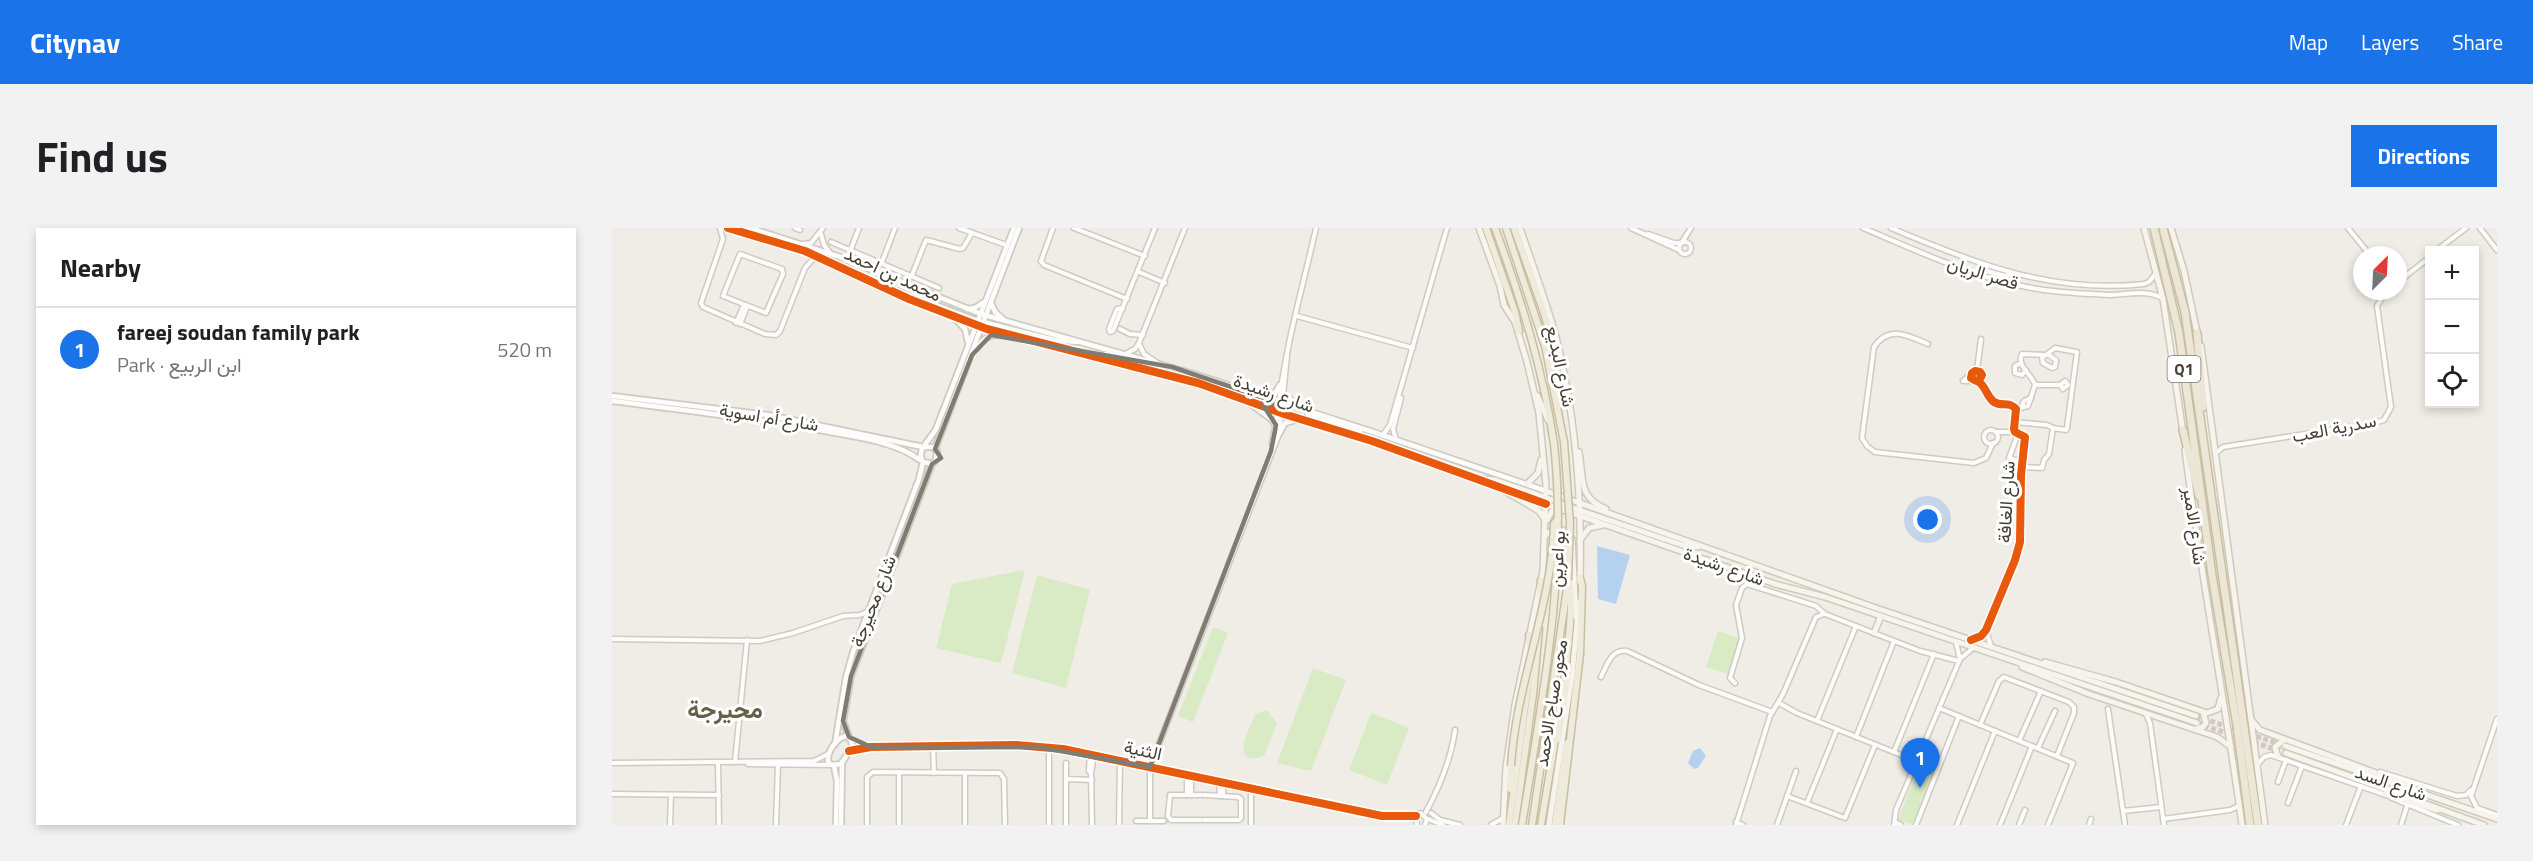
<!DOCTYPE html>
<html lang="en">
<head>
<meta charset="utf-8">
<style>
  :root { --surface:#fff; --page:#f2f2f2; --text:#202124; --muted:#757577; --line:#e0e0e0; --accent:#1a73e8 }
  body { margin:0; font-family:"Titillium Web",Vazirmatn,sans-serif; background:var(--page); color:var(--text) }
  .controls { position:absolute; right:18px; top:18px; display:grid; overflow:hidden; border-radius:0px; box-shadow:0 3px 9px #0003 }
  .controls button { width:54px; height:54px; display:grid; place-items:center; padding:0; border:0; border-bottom:2px solid var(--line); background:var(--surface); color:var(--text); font:30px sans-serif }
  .compass { position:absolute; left:1741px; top:18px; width:54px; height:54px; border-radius:50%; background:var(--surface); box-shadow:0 3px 9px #0003; rotate:24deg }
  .you { position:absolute; left:1316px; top:292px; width:21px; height:21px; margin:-15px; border:4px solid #fff; border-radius:50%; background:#1a73e8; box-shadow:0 0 0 9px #1a73e833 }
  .badge { display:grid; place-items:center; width:39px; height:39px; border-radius:50%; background:var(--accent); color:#fff; font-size:20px; font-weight:700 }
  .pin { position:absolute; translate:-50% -50px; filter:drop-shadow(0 2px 3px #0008) }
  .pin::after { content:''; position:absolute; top:32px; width:21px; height:18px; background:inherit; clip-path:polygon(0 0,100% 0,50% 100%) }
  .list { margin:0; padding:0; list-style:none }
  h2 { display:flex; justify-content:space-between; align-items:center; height:78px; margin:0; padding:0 24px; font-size:26px }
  h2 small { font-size:20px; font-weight:400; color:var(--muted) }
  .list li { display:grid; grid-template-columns:39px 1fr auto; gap:18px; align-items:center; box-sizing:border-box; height:84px; padding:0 24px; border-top:2px solid var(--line) }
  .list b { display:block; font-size:22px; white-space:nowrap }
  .list p { margin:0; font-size:20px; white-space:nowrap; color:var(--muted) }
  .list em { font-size:20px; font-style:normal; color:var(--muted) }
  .icon { flex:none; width:33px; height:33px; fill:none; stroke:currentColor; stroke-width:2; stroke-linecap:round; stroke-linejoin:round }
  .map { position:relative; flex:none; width:1885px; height:597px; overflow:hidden; border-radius:0px }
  header { display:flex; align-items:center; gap:36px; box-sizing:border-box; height:84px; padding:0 30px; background:var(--accent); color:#fff }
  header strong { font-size:28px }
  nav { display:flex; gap:33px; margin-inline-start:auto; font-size:21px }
  .intro { display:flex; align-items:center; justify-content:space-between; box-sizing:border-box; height:144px; padding:0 36px }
  h1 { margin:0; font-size:42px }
  .button { padding:15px 27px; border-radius:0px; background:var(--accent); color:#fff; font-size:21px; font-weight:700 }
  main { display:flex; gap:36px; padding:0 36px }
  aside { flex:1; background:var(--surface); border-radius:0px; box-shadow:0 3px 9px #0003 }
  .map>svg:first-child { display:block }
  .green { fill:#d9ebc4 }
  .water { fill:#b4d2f0 }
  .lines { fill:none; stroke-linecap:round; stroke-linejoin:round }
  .secondary-tunnel { stroke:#cecac2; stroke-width:5; stroke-dasharray:5 2.5; stroke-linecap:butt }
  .minor-casing { stroke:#cecbc4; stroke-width:7 }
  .tertiary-casing { stroke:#cecbc4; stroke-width:8 }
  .secondary-casing { stroke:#cecbbd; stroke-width:8 }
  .trunk-casing { stroke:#c9bea0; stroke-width:9 }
  .motorway-casing { stroke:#c9bea0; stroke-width:10 }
  .minor { stroke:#fdfcfb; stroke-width:4 }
  .tertiary { stroke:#fdfcfb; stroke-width:4.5 }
  .secondary { stroke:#f6f4ed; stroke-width:5 }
  .trunk { stroke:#eeeadc; stroke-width:6 }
  .motorway { stroke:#ece6d7; stroke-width:7 }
  .trunk-bridge-casing { stroke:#c9bea0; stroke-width:9; stroke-linecap:butt }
  .trunk-bridge { stroke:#eeeadc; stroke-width:6 }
  .cycleway-casing { stroke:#fff; stroke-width:11 }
  .cycleway { stroke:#e8590c; stroke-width:8 }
  .marked { fill:none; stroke:#817c72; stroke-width:4.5; stroke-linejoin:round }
  .labels { text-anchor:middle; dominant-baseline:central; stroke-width:6; stroke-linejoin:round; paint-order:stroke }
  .shield { fill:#fff; stroke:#7d7970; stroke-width:1.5 }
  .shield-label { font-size:16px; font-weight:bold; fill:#453f33 }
  .street-label { font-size:18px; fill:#453f33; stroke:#fff }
  .district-label { font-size:24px; font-weight:bold; fill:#685f49; stroke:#fff }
</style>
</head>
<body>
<header>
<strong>Citynav</strong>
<nav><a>Map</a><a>Layers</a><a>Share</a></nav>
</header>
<div class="intro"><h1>Find us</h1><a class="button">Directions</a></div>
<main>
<aside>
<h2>Nearby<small></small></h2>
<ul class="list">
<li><span class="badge">1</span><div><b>fareej soudan family park</b><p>Park · ابن الربيع</p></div><em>520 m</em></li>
</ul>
</aside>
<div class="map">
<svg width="1885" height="597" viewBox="0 0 1885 597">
  <rect width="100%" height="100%" fill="#f0ede6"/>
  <!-- green -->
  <g class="green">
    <polygon points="413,342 389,435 324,420 340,356"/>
    <polygon points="425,347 478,362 454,460 400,445"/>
    <polygon points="601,399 616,405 581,494 566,488"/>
    <polygon points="1106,403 1127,410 1116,446 1094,439"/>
    <polygon points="701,440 734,452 699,543 665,535"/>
    <path d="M655 482 665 495 652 528C616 540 637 502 643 486Z"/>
    <polygon points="759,485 797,500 775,557 737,542"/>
    <polygon points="1313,522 1331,529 1304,597 1286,592"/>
  </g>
  <!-- water -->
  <g class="water">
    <polygon points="985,318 1018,327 1004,376 986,371"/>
    <polygon points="1088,520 1094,528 1086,540 1082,541 1076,535 1081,523"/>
  </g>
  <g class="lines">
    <!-- secondary-tunnel -->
    <g class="secondary-tunnel">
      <polyline points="1584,488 1628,503"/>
      <polyline points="1585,495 1674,525"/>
      <polyline points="1637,506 1668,516"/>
    </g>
    <defs>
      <g id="minor">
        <polyline points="108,0 111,11 89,75 91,79 153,106 164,107 168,103 193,40 200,32 206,29"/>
        <polyline points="183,0 188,2"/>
        <polyline points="347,0 394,17"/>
        <polyline points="441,0 429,33 432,37 515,71"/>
        <polyline points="462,0 533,28"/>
        <polyline points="1019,0 1067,22"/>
        <path d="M1251 0C1313 26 1374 56 1441 63 1459 65 1478 66 1496 67 1513 67 1536 61 1550 70"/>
        <path d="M1279 0C1361 35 1440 66 1532 56L1537 54 1544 45"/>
        <polyline points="1736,0 1758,27"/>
        <polyline points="1868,0 1885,22"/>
        <polyline points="209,6 212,17 219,26"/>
        <polyline points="1036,6 1062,15 1070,15"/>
        <circle cx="1073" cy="20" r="6"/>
        <polyline points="219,14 327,60"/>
        <polyline points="1070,14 1079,0"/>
        <polyline points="191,16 199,15 211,0"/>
        <polyline points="239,21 247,0"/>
        <polyline points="1825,22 1854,0"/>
        <polygon points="128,26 170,41 171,46 154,85 111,68"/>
        <polyline points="270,34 283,0"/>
        <polyline points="1375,43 1393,48 1399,46"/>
        <polyline points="527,44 553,55"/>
        <polyline points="300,47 314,12 348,21 351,20 360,5"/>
        <polyline points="1786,54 1818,29"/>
        <polyline points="511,80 505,81 497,101 498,104 501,103 543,0"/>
        <polyline points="685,88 801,120"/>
        <polyline points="124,95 132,77"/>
        <polyline points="128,96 135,79"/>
        <polyline points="508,101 518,106 531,107"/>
        <polyline points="527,116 532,126 544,134"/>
        <path d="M1316 116C1295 107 1277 97 1262 119L1250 210 1255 218 1263 224 1362 235 1374 230 1381 215"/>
        <polyline points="515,125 523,121 527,115 573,0"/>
        <polyline points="1437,127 1444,132 1443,139 1440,140 1431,135 1430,130 1443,120 1465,124 1455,200 1454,202 1441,200"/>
        <polyline points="1409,135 1403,138 1403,145 1410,147 1414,142"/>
        <polyline points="1365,142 1369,111"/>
        <polyline points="1359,146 1351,153 1361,153"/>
        <polyline points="1423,157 1448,157 1451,161 1456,157 1453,153 1448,157"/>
        <path d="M667 175C674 116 691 58 704 0"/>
        <polyline points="1409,180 1412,173 1419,170"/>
        <path d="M1404 181 1416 178 1423 157C1420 146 1404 138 1410 126L1433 127"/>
        <polyline points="1402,194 1435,197 1441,200 1437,226 1432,232 1430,240 1410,239"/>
        <circle cx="1379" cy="209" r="7"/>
        <polyline points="1384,204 1403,204"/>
        <polyline points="1406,206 1397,230 1410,234"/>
        <polyline points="771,207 778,197 835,0"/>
        <polyline points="784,212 781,201 789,170"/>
        <polyline points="660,216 666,182"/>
        <polyline points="1603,226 1611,219 1762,195 1772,192 1779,179 1765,78 1774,63"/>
        <polyline points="1374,403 1379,418"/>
        <polyline points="0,411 148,413 181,405 231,388 248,387 257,383"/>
        <path d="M1359 412 1369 408 1374 402 1403 332 1408 314 1409 247 1413 209 1403 204 1402 201 1404 181C1397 173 1390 179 1382 174 1375 169 1374 159 1367 154 1365 153 1362 152 1359 150L1360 145 1363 143 1368 144 1370 147 1367 153"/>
        <polyline points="1344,414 1348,431"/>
        <path d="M989 449C995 437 999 421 1015 423L1087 457 1160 484"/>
        <polyline points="1123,455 1118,450 1130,410 1124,377 1130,360 1135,356 1204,378 1213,386 1308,423 1347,433"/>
        <polyline points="1167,475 1185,485 1304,533"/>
        <polyline points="1327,480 1461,535 1436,597"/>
        <polyline points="1496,481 1513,597"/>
        <polyline points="1534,486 1538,495 1552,597"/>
        <polyline points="1885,491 1859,568 1865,580 1885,587"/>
        <polyline points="1205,493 1244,398"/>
        <polyline points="1368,497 1387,453 1392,449 1457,474 1462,479 1462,485 1445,528"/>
        <polyline points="1244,509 1282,413"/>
        <polyline points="238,511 255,518"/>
        <polyline points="1407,513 1429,463"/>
        <polyline points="321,518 322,545"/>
        <polyline points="1426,520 1443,483"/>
        <polyline points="238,522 259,519 404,517 451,521 770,588 804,588"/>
        <polyline points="1282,524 1322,426"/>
        <polyline points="478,526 477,543 479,545 482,527"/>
        <polyline points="106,534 107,597"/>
        <polyline points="123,534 135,412"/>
        <polyline points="0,535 202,533 216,526"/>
        <polyline points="454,535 454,597"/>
        <polyline points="136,536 220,537"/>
        <polyline points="1645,537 1652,529 1659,527 1774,567"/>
        <polyline points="287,544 287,597"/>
        <polyline points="1768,544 1845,568 1854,567 1859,562"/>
        <polyline points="353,545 353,597"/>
        <polyline points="479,545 480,597"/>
        <polyline points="575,546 575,567"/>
        <polyline points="579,547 579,567"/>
        <polyline points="454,551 480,552"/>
        <polyline points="607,553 608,568"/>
        <polyline points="611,554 611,568"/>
        <polyline points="1666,554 1674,532"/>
        <polyline points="639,560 639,597"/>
        <polyline points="0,566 107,567"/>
        <polyline points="592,567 626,569 629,571 629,590 627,592 592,592"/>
        <polyline points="1175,568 1233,590 1263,517"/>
        <polyline points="1780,570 1846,597"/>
        <polyline points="1195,575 1225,501"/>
        <polyline points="1676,575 1690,538"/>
        <polyline points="1511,583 1549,579"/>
        <path d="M814 584C828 558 839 532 843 502"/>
        <polyline points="819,585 828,592 848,597"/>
        <polyline points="816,591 831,597"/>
        <polyline points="1551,591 1618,582 1627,578"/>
        <polyline points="589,592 559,592 556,588 558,567 589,567"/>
        <polyline points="524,593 552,593"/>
        <polyline points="538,593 538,539 667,206 675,128"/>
        <polyline points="1124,594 1131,597"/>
        <polyline points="1283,594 1289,597"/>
        <polyline points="58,597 59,567"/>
        <polyline points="164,597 166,536"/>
        <polyline points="255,597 255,549 261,544 388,545 392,551 393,597"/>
        <polyline points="437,597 437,520"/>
        <polyline points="507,597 508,532"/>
        <polyline points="805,597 804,588 809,585 815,591 813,597"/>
        <polyline points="879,597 891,590"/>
        <polyline points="1124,597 1158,488 1171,466 1204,389 1212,386"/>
        <polyline points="1165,597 1184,543"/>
        <polyline points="1282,597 1284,582 1348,431 1361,420"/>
        <polyline points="1304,597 1347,488"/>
        <polyline points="1345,597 1383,503"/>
        <polyline points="1388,597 1420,518"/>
        <polyline points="1407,597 1413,582"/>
        <polyline points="1477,597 1479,591"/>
        <polyline points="1734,597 1749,558"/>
        <polyline points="1789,597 1795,578"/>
      </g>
      <g id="tertiary">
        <polyline points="116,0 193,23 297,71 375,101 586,155 675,187 760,213 934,276"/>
        <polyline points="138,0 228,29 369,86 582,146 761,204 934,263"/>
        <polyline points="287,63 366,93"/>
        <polyline points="380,77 383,84 391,91"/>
        <polyline points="355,81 363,80 372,74"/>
        <polyline points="343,91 353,101 356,114"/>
        <polyline points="371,94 442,112 465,114"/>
        <path d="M365 120C371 111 377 106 387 107"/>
        <polyline points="488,129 494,126 551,139"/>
        <polyline points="603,159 664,178 671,176"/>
        <polyline points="672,166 686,179"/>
        <polyline points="0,168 156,187 311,219"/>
        <polyline points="654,170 662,167 668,157"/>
        <path d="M0 173C71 182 142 190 213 203 244 209 282 213 308 232"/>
        <polyline points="639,176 659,191 664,197"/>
        <polyline points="696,187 748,203"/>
        <polyline points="667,206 673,195 684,192"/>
        <path d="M313 219H321L325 223 324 232 320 236 311 234C303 223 318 212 324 201L402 0"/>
        <polyline points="323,221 407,0"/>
        <path d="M234 508 239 512 240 519 229 536 220 537 216 534C215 524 224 510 234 508Z"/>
        <polyline points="237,509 231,493 239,448 320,236"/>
        <polyline points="223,516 234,449 241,424 307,251 311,234"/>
        <polyline points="222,538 225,553 224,597"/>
        <polyline points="229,597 230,534"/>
      </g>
      <g id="secondary">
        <polyline points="867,0 888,58 892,77 903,94 915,134 927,185 934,257 931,343 903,477 894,539 891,597"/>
        <path d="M908 0C920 36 934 72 944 109 964 188 970 272 968 354"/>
        <polyline points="1532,0 1551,71 1571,204"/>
        <polyline points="1559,0 1572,43 1586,109"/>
        <polyline points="1589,118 1653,597"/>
        <polyline points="925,167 936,192"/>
        <path d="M1573 222C1589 348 1613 472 1630 597"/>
        <path d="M967 224C972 250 965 269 994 281"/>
        <polyline points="862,251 883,252 949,275"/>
        <polyline points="915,256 926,245 929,232"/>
        <polyline points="888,260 927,283 933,292"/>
        <polyline points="934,263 1264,380 1584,488"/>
        <polyline points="934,276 1163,356 1213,369 1585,495"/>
        <polyline points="935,292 940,283 952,277 1070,317 1086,319"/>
        <path d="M933 308C942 298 954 299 960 311L964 389"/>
        <polyline points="968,312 977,300 991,297"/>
        <polyline points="1262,405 1269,388"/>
        <polyline points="1433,434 1504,454 1595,485 1606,481 1609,470"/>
        <polyline points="1410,439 1477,466 1605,509 1619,519"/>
        <polyline points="1640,493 1648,502 1802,559"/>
        <polyline points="1584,501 1591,499 1594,495 1591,484"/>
        <polyline points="1673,518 1885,591"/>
        <polyline points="1674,525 1872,597"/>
        <polyline points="1666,529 1663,519 1672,512"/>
        <polyline points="1772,566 1825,582"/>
        <polyline points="937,597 960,447 967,375"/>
      </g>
      <g id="trunk">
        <polyline points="874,0 903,84 907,103"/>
        <path d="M883 0C909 71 931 141 942 216"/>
        <polyline points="894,0 933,118 952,214"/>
        <polyline points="902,0 931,82 945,129 949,135"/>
        <polyline points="929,379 929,352"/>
        <polyline points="917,407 919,425"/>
        <polyline points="946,511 957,438"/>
        <polyline points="898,561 899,538"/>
        <polyline points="897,597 918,441"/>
        <polyline points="903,597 921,467 927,401"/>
        <polyline points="920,597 956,354"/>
        <path d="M929 597C935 558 969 377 956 352"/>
        <polyline points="943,597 955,515"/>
        <polyline points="948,597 968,426 970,358 968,350"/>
      </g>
      <g id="motorway">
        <polyline points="1542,0 1567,105 1600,347 1625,498 1638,597"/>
        <polyline points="1551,0 1573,84 1646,597"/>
        <polyline points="1585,105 1591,179"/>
        <polyline points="1571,202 1587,268"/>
      </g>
    </defs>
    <!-- minor casing -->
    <use href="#minor" class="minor-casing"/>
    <!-- tertiary casing -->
    <use href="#tertiary" class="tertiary-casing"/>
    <!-- secondary casing -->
    <use href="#secondary" class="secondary-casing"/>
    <!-- trunk casing -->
    <use href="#trunk" class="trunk-casing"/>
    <!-- motorway casing -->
    <use href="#motorway" class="motorway-casing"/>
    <!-- minor -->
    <use href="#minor" class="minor"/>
    <!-- tertiary -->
    <use href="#tertiary" class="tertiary"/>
    <!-- secondary -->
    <use href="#secondary" class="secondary"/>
    <!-- trunk -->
    <use href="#trunk" class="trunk"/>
    <!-- motorway -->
    <use href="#motorway" class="motorway"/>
    <defs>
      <g id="trunk-bridge">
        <polyline points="952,214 958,295 956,352"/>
        <path d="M899 538C904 455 940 378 942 296L946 290"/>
        <path d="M910 597C930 471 956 344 942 216"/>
      </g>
    </defs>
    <!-- trunk-bridge casing -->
    <use href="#trunk-bridge" class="trunk-bridge-casing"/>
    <!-- trunk-bridge -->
    <use href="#trunk-bridge" class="trunk-bridge"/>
    <defs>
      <g id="cycleway">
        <polyline points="116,0 193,23 297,71 375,101 586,155 675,187 760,213 934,276"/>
        <path d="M1359 412 1369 408 1374 402 1403 332 1408 314 1409 247 1413 209 1403 204 1402 201 1404 181C1397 173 1390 179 1382 174 1375 169 1374 159 1367 154 1365 153 1362 152 1359 150L1360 145 1363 143 1368 144 1370 147 1367 153"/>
        <polyline points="237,523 259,519 404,517 451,521 770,588 804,588"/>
      </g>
    </defs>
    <!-- cycleway casing -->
    <use href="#cycleway" class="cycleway-casing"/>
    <!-- cycleway -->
    <use href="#cycleway" class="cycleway"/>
  </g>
  <!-- marked area -->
  <path class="marked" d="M379 107 560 139 667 175 651 177 664 197 659 223 538 539 426 519H259L237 509 231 493 239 448 320 236 329 230 323 221 360 127Z"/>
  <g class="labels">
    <!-- shield labels -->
    <rect class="shield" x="1555.5" y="128" width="33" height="26" rx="4.5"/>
    <g class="shield-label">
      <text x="1572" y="141">Q1</text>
    </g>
    <!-- street labels -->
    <g class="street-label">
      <text transform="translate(1371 45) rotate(17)">قصر الريان</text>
      <text transform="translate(281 46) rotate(25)">محمد بن احمد</text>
      <text transform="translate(949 138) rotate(78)">شارع البديع</text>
      <text transform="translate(662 165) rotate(19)">شارع رشيدة</text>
      <text transform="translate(157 189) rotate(9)">شارع أم اسوية</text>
      <text transform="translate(1722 200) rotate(-11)">سدرية العب</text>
      <text transform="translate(1394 274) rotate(-87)">شارع الغافة</text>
      <text transform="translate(1583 298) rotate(82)">شارع الامير</text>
      <text transform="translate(945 331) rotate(-87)">بو اعرين</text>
      <text transform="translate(1112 338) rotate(19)">شارع رشيدة</text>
      <text transform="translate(261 373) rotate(-69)">شارع محيرجة</text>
      <text transform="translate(939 475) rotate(-81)">محور صباح الاحمد</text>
      <text transform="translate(531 522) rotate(12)">الثنية</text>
      <text transform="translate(1779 555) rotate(19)">شارع السد</text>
    </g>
    <!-- district labels -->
    <g class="district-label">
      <text x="113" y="481">محيرجة</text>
    </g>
  </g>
</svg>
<div class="controls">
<button>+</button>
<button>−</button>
<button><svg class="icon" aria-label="locate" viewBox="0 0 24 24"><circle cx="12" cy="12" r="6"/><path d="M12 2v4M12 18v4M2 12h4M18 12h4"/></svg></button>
</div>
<svg class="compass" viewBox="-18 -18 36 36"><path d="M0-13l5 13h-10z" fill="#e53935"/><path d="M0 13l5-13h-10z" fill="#757577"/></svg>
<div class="you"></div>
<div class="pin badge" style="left:1308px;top:560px">1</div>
</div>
</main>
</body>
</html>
